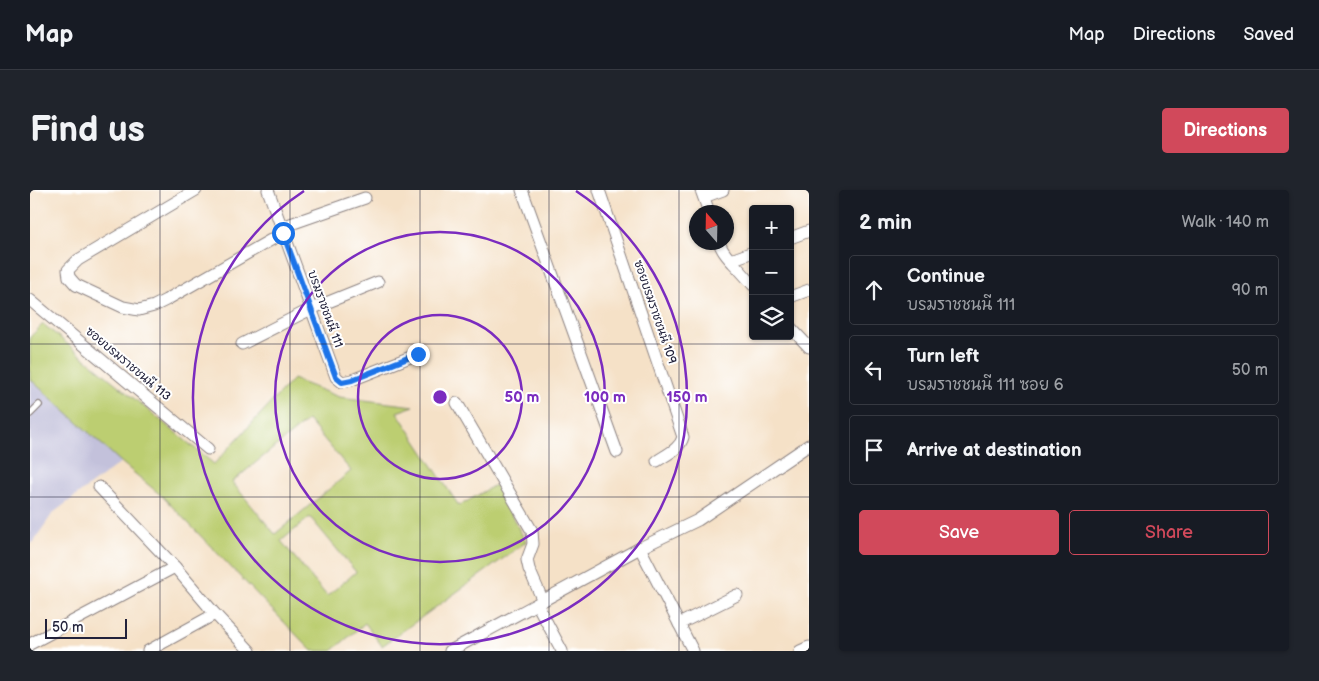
<!DOCTYPE html>
<html lang="en">
<head>
<meta charset="utf-8">
<style>
  :root { --surface:#171b24; --page:#20242c; --text:#f1f3f6; --muted:#9ea1a6; --line:#363941; --accent:#d1495b }
  body { margin:0; font-family:"Balsamiq Sans","Playpen Sans Thai",sans-serif; background:var(--page); color:var(--text) }
  .controls { position:absolute; right:15px; top:15px; display:grid; overflow:hidden; border-radius:5px; box-shadow:0 1px 4px #0004 }
  .controls button { width:45px; height:45px; display:grid; place-items:center; padding:0; border:0; border-bottom:1px solid var(--line); background:var(--surface); color:var(--text); font:25px sans-serif }
  .compass { position:absolute; left:659px; top:15px; width:45px; height:45px; border-radius:50%; background:var(--surface); box-shadow:0 1px 4px #0004; rotate:340deg }
  .scale { position:absolute; left:15px; bottom:12px; width:82px; box-sizing:border-box; padding-left:5px; border:2px solid #22223b; border-top:0; font-size:14px; line-height:18px; white-space:nowrap; color:#22223b; -webkit-text-stroke:4px #fff; paint-order:stroke }
  .stop { position:absolute; width:15px; height:15px; margin:-11px; border:4px solid #1a73e8; border-radius:50%; background:#fff }
  .stop.end { background:#1a73e8; border-color:#fff; box-shadow:0 1px 5px #0008 }
  .list { margin:0; padding:0; list-style:none }
  h2 { display:flex; justify-content:space-between; align-items:center; height:65px; margin:0; padding:0 20px; font-size:21px }
  h2 small { font-size:16px; font-weight:400; color:var(--muted) }
  .list li { display:grid; grid-template-columns:32px 1fr auto; gap:15px; align-items:center; box-sizing:border-box; height:70px; margin:0 10px 10px; padding:0 10px; border:1px solid var(--line); border-radius:5px }
  .list b { display:block; font-size:19px; white-space:nowrap }
  .list p { margin:0; font-size:16px; white-space:nowrap; color:var(--muted) }
  .list em { font-size:16px; font-style:normal; color:var(--muted) }
  .actions { display:flex; gap:10px; padding:15px 20px }
  .actions a { flex:1; padding:11px 0; border:1px solid var(--accent); border-radius:5px; text-align:center; font-size:18px; color:var(--accent) }
  .actions .main { background:var(--accent); color:#fff }
  .icon { flex:none; width:28px; height:28px; fill:none; stroke:currentColor; stroke-width:2; stroke-linecap:round; stroke-linejoin:round }
  .map { position:relative; flex:none; width:779px; height:461px; overflow:hidden; border-radius:5px }
  header { display:flex; align-items:center; gap:30px; box-sizing:border-box; height:70px; padding:0 25px; background:var(--surface); border-bottom:1px solid var(--line) }
  header strong { font-size:24px }
  nav { display:flex; gap:28px; margin-inline-start:auto; font-size:18px }
  .intro { display:flex; align-items:center; justify-content:space-between; box-sizing:border-box; height:120px; padding:0 30px }
  h1 { margin:0; font-size:35px }
  .button { padding:12px 22px; border-radius:5px; background:var(--accent); color:#fff; font-size:18px; font-weight:700 }
  main { display:flex; gap:30px; padding:0 30px }
  aside { flex:1; background:var(--surface); border-radius:5px; box-shadow:0 1px 4px #0004 }
  .map>svg:first-child { display:block }
  .industrial { fill:#c3c1db }
  .green { fill:#bcce71; stroke:#6f7856; fill-rule:evenodd }
  .lines { fill:none; stroke-linecap:round; stroke-linejoin:round }
  .lane-casing { stroke:#8c8281; stroke-width:8 }
  .street-casing { stroke:#8c8281; stroke-width:13 }
  .lane { stroke:#fff; stroke-width:5.5 }
  .street { stroke:#fff; stroke-width:11 }
  .route { stroke:#1a73e8; stroke-width:6 }
  .grid { fill:none; stroke:#22223b; stroke-width:1; stroke-opacity:0.55 }
  .ring { fill:none; stroke:#7b2cbf; stroke-width:2.5 }
  .labels { text-anchor:middle; dominant-baseline:central; stroke-width:4; stroke-linejoin:round; paint-order:stroke }
  .street-label { font-size:12px; fill:#22223b; stroke:#fff }
  .centre { fill:#7b2cbf; stroke:#fff; stroke-width:2.5 }
  .ring-label { font-size:15px; text-anchor:middle; font-weight:bold; fill:#7b2cbf; stroke:#fff; stroke-width:4; stroke-linejoin:round; paint-order:stroke }
</style>
</head>
<body>
<header>
<strong>Map</strong>
<nav><a>Map</a><a>Directions</a><a>Saved</a></nav>
</header>
<div class="intro"><h1>Find us</h1><a class="button">Directions</a></div>
<main>
<div class="map">
<svg width="779" height="461" viewBox="0 0 779 461">
  <rect width="100%" height="100%" fill="#fff"/>
  <filter id="ink" filterUnits="userSpaceOnUse"><feTurbulence type="fractalNoise" baseFrequency=".02" numOctaves="2"/><feDisplacementMap in="SourceGraphic" scale="10" xChannelSelector="R" yChannelSelector="G"/><feConvolveMatrix kernelMatrix="1 2 1 2 8 2 1 2 1" color-interpolation-filters="sRGB"/></filter>
  <filter id="wash" filterUnits="userSpaceOnUse"><feTurbulence type="fractalNoise" baseFrequency=".0096" numOctaves="4" result="noise"/><feDisplacementMap in="SourceGraphic" scale="20" xChannelSelector="R" yChannelSelector="G"/><feGaussianBlur stdDeviation="1.12" result="paint"/><feColorMatrix in="noise" values="0 0 0 0 0 0 0 0 0 0 0 0 0 0 0 0 0 1.4 0 .05"/><feComposite in="paint" operator="in"/></filter>
  <g filter="url(#wash)">
    <rect width="100%" height="100%" fill="#f5e1c7"/>
    <!-- industrial -->
    <polygon class="industrial" points="0,189 91,272 23,323 3,352 0,353"/>
    <!-- green -->
    <path class="green" d="M13 134 184 274 263 189 309 207 384 216 367 222 429 316 465 295 496 352 352 456 335 433 302 461H282L133 307 91 272 0 189V147ZM278 230 321 281 245 344 202 292ZM280 327 326 382 297 406 251 351Z"/>
  </g>
  <g filter="url(#ink)">
    <g class="lines">
      <defs>
        <polyline id="lane" points="0,224 9,215"/>
        <g id="street">
          <polyline points="166,0 48,70 38,80 39,87 46,95 93,117 109,120 124,116 136,110 253,43"/>
          <polyline points="238,0 306,187 312,192 322,190 388,164"/>
          <polyline points="492,0 587,262"/>
          <path d="M569 0 653 247C650 259 637 264 627 271"/>
          <polyline points="671,0 679,22"/>
          <polyline points="674,7 693,0"/>
          <polyline points="252,37 335,8"/>
          <polyline points="760,48 779,41"/>
          <path d="M689 52C692 62 697 66 703 73 710 80 716 87 723 95"/>
          <polyline points="701,70 723,62"/>
          <polyline points="760,107 779,100"/>
          <polyline points="0,110 178,259"/>
          <polyline points="760,137 779,157"/>
          <polyline points="212,154 281,119 348,92"/>
          <polyline points="427,213 502,341 503,354 497,370 499,379 513,411"/>
          <polyline points="69,297 145,377 185,424 220,461"/>
          <polyline points="610,358 668,330 779,255"/>
          <polyline points="507,414 532,461"/>
          <polyline points="649,434 707,405"/>
          <polyline points="0,454 145,377"/>
          <polyline points="118,461 185,424"/>
          <polyline points="420,461 610,358 663,461"/>
          <polyline points="770,461 779,457"/>
        </g>
      </defs>
      <!-- lane casing -->
      <use href="#lane" class="lane-casing"/>
      <!-- street casing -->
      <use href="#street" class="street-casing"/>
      <!-- lane -->
      <use href="#lane" class="lane"/>
      <!-- street -->
      <use href="#street" class="street"/>
    </g>
  </g>
  <g class="lines" filter="url(#ink)">
    <!-- route -->
    <polyline class="route" points="253,43 306,187 312,192 322,190 388,164"/>
  </g>
  <!-- grid -->
  <path class="grid" d="M130 0V461M260 0V461M390 0V461M519 0V461M649 0V461M0 154H779M0 307H779"/>
  <!-- distance rings -->
  <g class="ring">
    <circle cx="410" cy="207" r="82"/>
    <circle cx="410" cy="207" r="165"/>
    <path d="M546 1A247 247 0 1 1 274 1"/>
  </g>
  <g class="labels">
    <!-- street labels -->
    <g class="street-label">
      <text transform="translate(295 119) rotate(70)">บรมราชชนนี 111</text>
      <text transform="translate(625 122) rotate(71)">ซอยบรมราชชนนี 109</text>
      <text transform="translate(98 174) rotate(40)">ซอยบรมราชชนนี 113</text>
    </g>
  </g>
  <circle cx="410" cy="207" r="8" class="centre"/>
  <g class="ring-label">
    <text x="492" y="212">50 m</text>
    <text x="575" y="212">100 m</text>
    <text x="657" y="212">150 m</text>
  </g>
</svg>
<div class="controls">
<button>+</button>
<button>−</button>
<button><svg class="icon" aria-label="layers" viewBox="0 0 24 24"><path d="M12 4l9 5-9 5-9-5zM3 14l9 5 9-5"/></svg></button>
</div>
<svg class="compass" viewBox="-18 -18 36 36"><path d="M0-13l5 13h-10z" fill="#e53935"/><path d="M0 13l5-13h-10z" fill="#9ea1a6"/></svg>
<div class="scale">50 m</div>
<div class="stop" style="left:253px;top:43px"></div>
<div class="stop end" style="left:388px;top:164px"></div>
</div>
<aside>
<h2>2 min<small>Walk · 140 m</small></h2>
<ul class="list">
<li><svg class="icon" aria-label="ahead" viewBox="0 0 24 24"><path d="M12 20V5M6 11l6-6 6 6"/></svg><div><b>Continue</b><p>บรมราชชนนี 111</p></div><em>90 m</em></li>
<li><svg class="icon" aria-label="left" viewBox="0 0 24 24"><path d="M17 20v-9H6M10 6l-5 5 5 5"/></svg><div><b>Turn left</b><p>บรมราชชนนี 111 ซอย 6</p></div><em>50 m</em></li>
<li><svg class="icon" aria-label="arrive" viewBox="0 0 24 24"><path d="M6 21V4h12l-3 4 3 4H6"/></svg><div><b>Arrive at destination</b></div></li>
</ul>
<div class="actions"><a class="main">Save</a><a>Share</a></div>
</aside>
</main>
</body>
</html>
